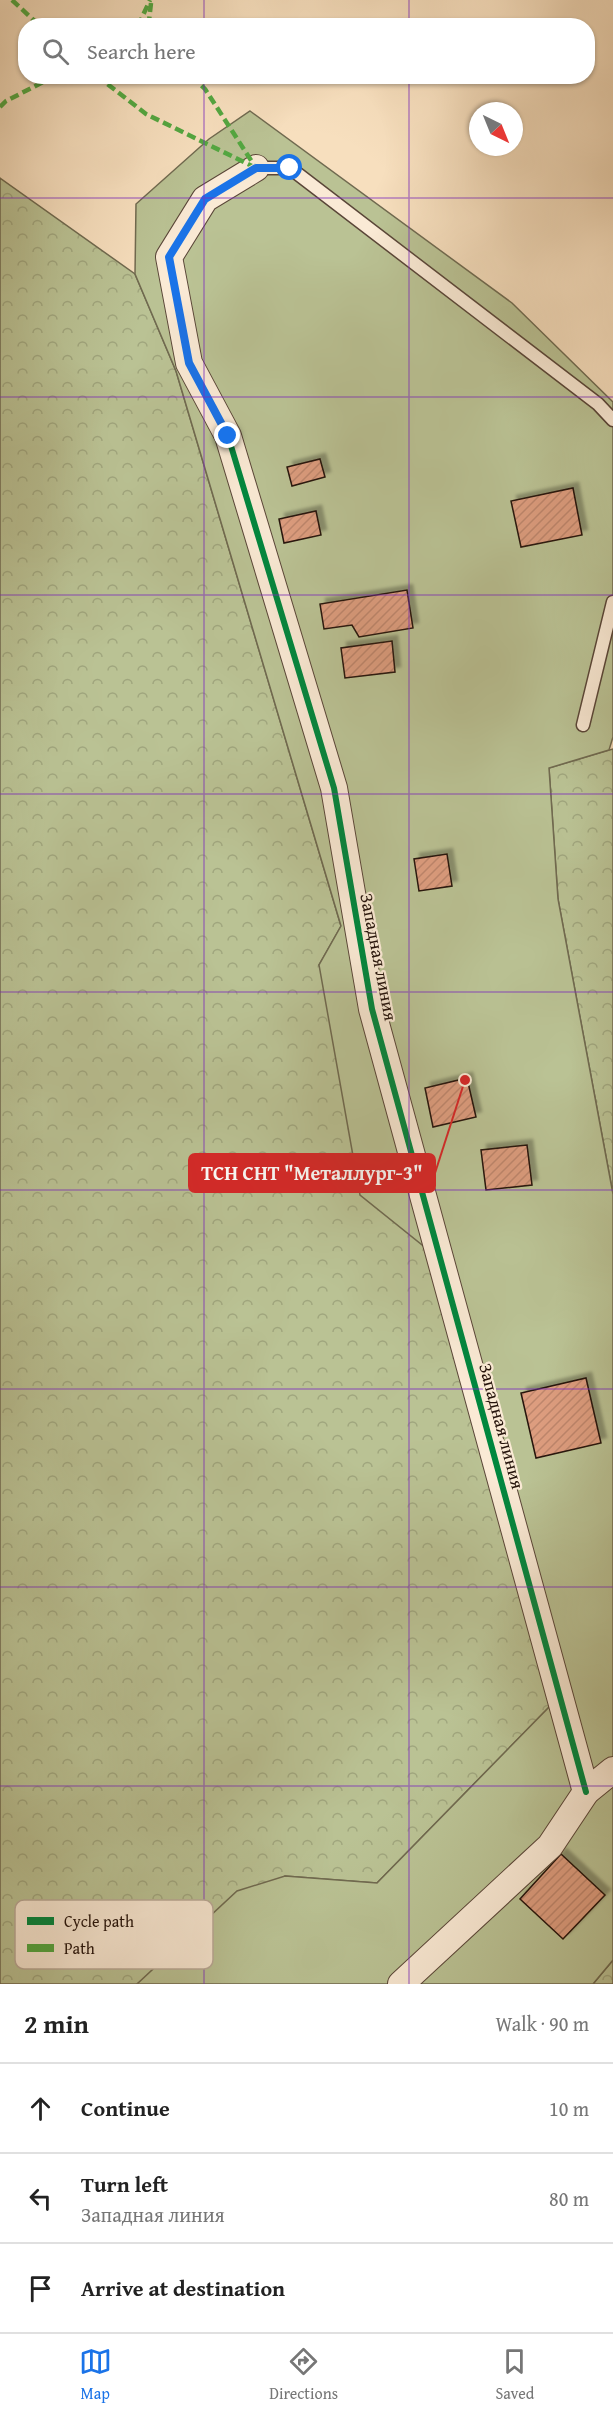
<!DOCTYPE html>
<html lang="en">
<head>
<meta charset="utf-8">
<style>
  :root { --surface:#fff; --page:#f2f2f2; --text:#222; --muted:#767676; --line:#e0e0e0; --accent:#1a73e8 }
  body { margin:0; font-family:"Gentium Book Plus",serif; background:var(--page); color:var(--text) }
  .compass { position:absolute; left:469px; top:102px; width:54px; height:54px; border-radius:50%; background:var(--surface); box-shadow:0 2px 4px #0004; rotate:137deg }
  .stop { position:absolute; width:18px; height:18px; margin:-14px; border:4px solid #1a73e8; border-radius:50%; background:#fff }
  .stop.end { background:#1a73e8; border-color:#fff; box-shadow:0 2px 6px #0008 }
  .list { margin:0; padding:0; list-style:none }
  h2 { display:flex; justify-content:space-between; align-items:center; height:78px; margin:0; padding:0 24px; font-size:26px }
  h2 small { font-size:20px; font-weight:400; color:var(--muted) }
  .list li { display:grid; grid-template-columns:39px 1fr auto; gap:18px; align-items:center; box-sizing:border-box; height:90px; padding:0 24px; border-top:2px solid var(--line) }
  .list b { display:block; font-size:22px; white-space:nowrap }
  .list p { margin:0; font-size:20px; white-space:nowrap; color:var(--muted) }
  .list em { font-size:20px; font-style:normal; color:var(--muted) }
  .icon { flex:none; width:33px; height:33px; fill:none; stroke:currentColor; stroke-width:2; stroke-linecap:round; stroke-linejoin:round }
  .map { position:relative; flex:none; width:613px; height:1984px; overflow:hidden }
  .search { position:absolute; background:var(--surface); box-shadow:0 2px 4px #0004; left:18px; right:18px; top:18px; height:66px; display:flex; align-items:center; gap:15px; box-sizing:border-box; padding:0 21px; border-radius:24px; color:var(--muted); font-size:22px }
  .sheet { height:348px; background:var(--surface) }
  nav { display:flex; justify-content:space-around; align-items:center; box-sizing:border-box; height:84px; border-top:2px solid var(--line); background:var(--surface); font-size:16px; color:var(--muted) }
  nav a { display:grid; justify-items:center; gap:3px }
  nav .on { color:var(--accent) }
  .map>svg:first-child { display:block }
  .forest { fill:url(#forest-crowns); stroke:#706a50; stroke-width:1.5 }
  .garden { fill:#bac294; stroke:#706a50; stroke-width:1.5 }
  .building { fill:url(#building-hatch); stroke:#25130b; stroke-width:1.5; filter:url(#shadow) }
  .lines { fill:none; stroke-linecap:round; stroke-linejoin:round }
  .service-casing { stroke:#5a4638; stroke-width:15 }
  .minor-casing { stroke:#5a4638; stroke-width:28 }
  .service { stroke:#faead5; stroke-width:12 }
  .minor { stroke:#faead5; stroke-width:26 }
  .quiet { stroke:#53a841; stroke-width:4.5; stroke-dasharray:9 4.5; stroke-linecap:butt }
  .cycleway-casing { stroke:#faead5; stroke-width:10 }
  .cycleway { stroke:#00873e; stroke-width:6 }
  .route { stroke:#1a73e8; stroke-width:8 }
  .grid { fill:none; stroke:#7b2cbf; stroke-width:1.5; stroke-opacity:0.55 }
  .labels { text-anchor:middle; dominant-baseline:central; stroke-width:4.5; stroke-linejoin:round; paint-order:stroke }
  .street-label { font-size:18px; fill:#25130b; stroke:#faead5 }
  .key { fill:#faead5; stroke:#baaa98; stroke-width:1.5 }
  .key-label { font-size:16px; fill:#25130b }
  .leader { fill:none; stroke:#d62828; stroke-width:2 }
  .callout-dot { fill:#d62828; stroke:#faead5; stroke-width:2 }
  .callout { fill:#d62828; stroke:#d62828; stroke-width:2 }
  .callout-label { font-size:20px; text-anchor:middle; font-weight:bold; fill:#fff }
</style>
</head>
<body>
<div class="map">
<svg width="613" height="1984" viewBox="0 0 613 1984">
  <defs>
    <pattern id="forest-crowns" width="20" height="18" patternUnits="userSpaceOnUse" patternTransform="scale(1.5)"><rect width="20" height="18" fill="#bac294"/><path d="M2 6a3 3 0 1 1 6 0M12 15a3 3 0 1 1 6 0" fill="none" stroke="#a0a67e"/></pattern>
    <pattern id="building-hatch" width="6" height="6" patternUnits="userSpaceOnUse" patternTransform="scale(1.5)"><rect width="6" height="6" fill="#dd9d7f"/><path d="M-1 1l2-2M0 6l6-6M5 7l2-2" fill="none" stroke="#be866c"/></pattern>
    <filter id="shadow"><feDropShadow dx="5.5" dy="-5.5" stdDeviation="1.5" flood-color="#0004"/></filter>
  </defs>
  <rect width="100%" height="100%" fill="#f7dfbe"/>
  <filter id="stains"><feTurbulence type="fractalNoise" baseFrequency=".00333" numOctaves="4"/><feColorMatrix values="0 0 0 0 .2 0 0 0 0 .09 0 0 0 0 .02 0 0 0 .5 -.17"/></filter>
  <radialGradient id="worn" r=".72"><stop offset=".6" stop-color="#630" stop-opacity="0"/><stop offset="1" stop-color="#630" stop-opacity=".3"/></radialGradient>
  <!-- forest -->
  <g class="forest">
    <polygon points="0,178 135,274 176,371 341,926 319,965 427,1249 554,1702 377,1883 285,1876 137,1984 0,1984"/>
    <polygon points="613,749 613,1194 558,899 549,768"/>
    <polygon points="613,1960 613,1984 593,1984"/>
  </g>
  <!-- garden -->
  <polygon class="garden" points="250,111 512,303 613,402 613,737 609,750 549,768 558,899 613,1194 613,1960 593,1984 137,1984 237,1891 285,1876 377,1883 554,1702 427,1249 360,1195 319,965 341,926 176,371 135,274 136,204 209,139"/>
  <!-- building -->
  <g class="building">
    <polygon points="320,459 325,477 292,486 287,467"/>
    <polygon points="573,488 582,535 521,547 511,501"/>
    <polygon points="316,511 321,535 284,543 279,519"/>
    <polygon points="407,590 413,628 359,637 352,625 324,629 320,604"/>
    <polygon points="392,641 395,672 345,678 341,648"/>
    <polygon points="447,854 452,886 419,891 414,859"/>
    <polygon points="467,1078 476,1117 433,1127 425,1088"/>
    <polygon points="527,1145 532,1185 486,1190 481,1150"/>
    <polygon points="586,1378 601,1443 536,1458 521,1393"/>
    <polygon points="561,1854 605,1895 563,1939 520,1899"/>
  </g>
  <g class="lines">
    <defs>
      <g id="service">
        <polyline points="256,168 290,168 598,404 613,420"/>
        <polyline points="583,725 613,602"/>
      </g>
      <g id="minor">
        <polyline points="256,168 205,199 169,257 189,363 228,436 334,788 372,1009 586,1792"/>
        <polyline points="401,1984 550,1846 586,1792 613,1770"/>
      </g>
    </defs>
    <!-- service casing -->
    <use href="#service" class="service-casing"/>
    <!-- minor casing -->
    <use href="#minor" class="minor-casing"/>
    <!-- service -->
    <use href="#service" class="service"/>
    <!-- minor -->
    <use href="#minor" class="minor"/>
    <!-- quiet -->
    <g class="quiet">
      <polyline points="12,0 40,26"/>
      <polyline points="151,3 149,21 152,26"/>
      <polyline points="138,26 150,0"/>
      <polyline points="97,76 146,114 256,168"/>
      <polyline points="192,76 205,89 256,168"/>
      <polyline points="0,107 6,101 55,76"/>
    </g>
    <defs>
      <polyline id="cycleway" points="256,168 205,199 169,257 189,363 228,436 334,788 372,1009 586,1792"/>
    </defs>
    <!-- cycleway casing -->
    <use href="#cycleway" class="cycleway-casing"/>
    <!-- cycleway -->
    <use href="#cycleway" class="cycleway"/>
  </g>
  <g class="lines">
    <!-- route -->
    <polyline class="route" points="228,436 189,363 169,257 205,199 256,168 290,168"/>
  </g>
  <!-- grid -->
  <path class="grid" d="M204 0V26M409 0V26M204 76V1984M409 76V1984M0 198H613M0 397H613M0 595H613M0 794H613M0 992H613M0 1190H613M0 1389H613M0 1587H613M0 1786H613"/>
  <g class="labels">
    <!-- street labels -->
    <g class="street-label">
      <text transform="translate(379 957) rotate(79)">Западная линия</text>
      <text transform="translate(502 1426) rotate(75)">Западная линия</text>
    </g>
  </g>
  <!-- legend -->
  <rect x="15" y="1900" width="198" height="69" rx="9" class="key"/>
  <rect x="27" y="1917" width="27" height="8" fill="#00873e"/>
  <rect x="27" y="1944" width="27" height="8" fill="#53a841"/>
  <g class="key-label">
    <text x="64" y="1927">Cycle path</text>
    <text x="64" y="1954">Path</text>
  </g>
  <!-- callouts -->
  <path class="leader" d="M465 1080L435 1173"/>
  <circle class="callout-dot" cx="465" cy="1080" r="6"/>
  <rect class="callout" x="189" y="1154" width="246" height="38" rx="6"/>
  <g class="callout-label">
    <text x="312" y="1180">ТСН СНТ "Металлург-3"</text>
  </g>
  <rect width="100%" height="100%" filter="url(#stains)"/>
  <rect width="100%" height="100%" fill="url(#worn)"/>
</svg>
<svg class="compass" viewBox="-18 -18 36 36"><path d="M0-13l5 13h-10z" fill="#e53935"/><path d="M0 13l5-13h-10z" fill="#767676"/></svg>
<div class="stop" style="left:290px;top:168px"></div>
<div class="stop end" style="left:228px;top:436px"></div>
<div class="search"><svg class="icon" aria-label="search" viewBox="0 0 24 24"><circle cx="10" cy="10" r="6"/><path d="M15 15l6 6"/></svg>Search here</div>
</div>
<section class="sheet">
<h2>2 min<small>Walk · 90 m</small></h2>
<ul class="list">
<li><svg class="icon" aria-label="ahead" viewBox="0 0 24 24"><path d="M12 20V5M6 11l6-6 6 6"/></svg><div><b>Continue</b></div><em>10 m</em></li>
<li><svg class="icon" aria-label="left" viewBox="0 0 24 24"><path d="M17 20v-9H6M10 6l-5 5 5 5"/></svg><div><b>Turn left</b><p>Западная линия</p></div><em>80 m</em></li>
<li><svg class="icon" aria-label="arrive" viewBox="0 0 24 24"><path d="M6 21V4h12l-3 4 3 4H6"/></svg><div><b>Arrive at destination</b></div></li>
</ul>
</section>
<nav>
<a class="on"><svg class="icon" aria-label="map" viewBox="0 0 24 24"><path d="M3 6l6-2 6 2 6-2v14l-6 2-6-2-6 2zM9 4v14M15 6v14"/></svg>Map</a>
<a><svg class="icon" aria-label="directions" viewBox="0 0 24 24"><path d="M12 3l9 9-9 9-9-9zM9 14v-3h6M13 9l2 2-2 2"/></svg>Directions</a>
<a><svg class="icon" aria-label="saved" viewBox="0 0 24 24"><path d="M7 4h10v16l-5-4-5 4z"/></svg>Saved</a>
</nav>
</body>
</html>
